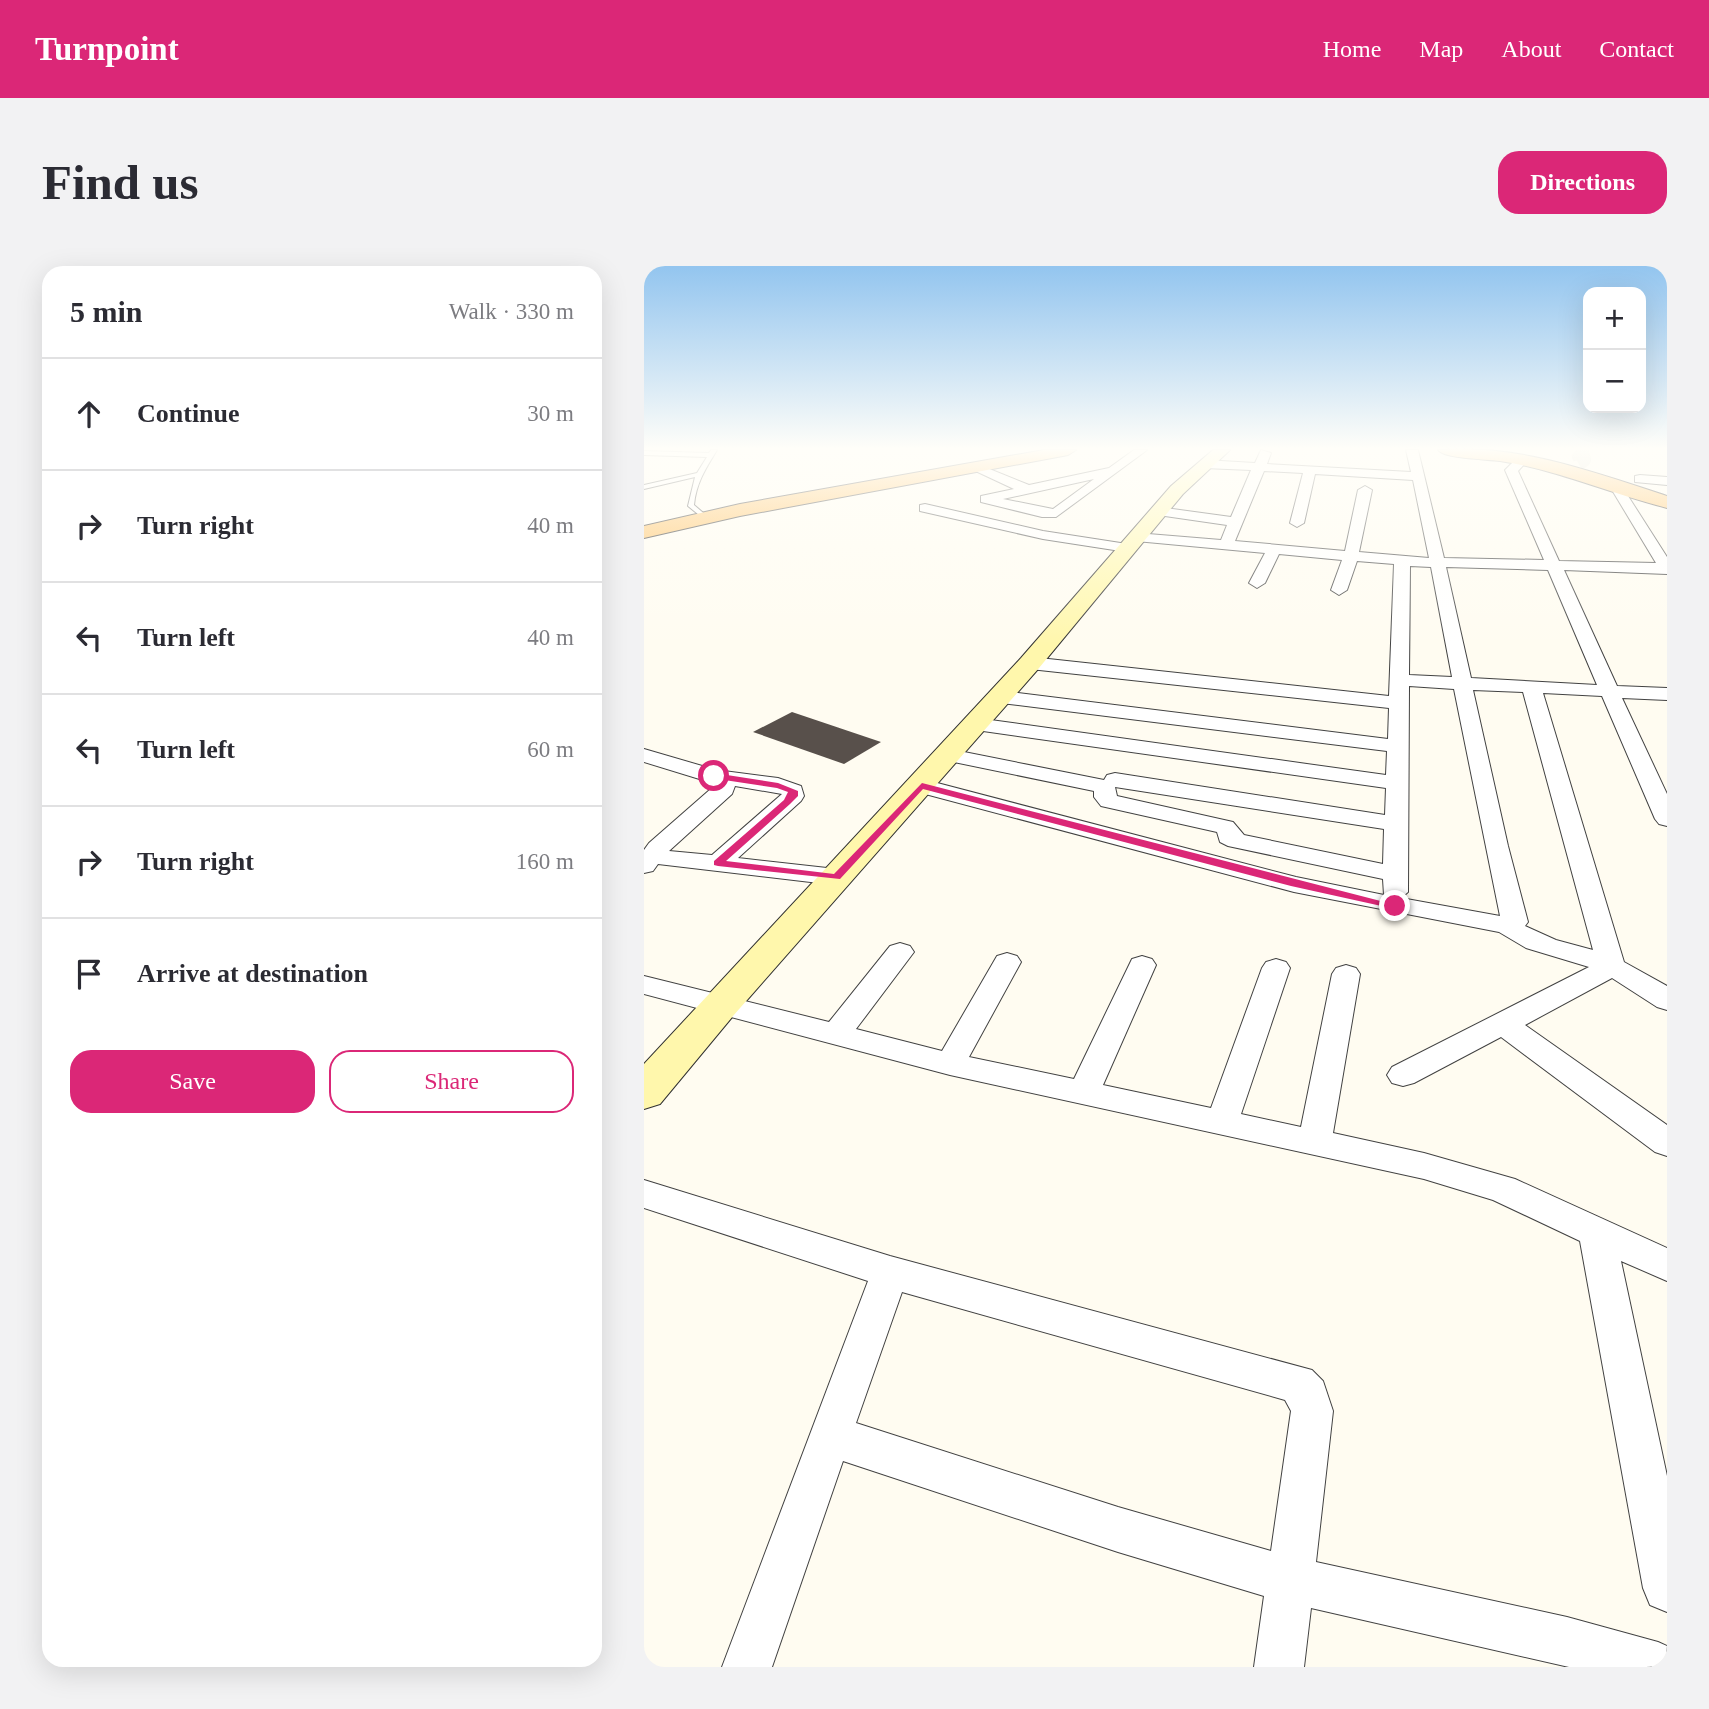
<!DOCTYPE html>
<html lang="en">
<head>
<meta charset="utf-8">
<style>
  :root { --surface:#fff; --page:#f2f2f3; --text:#2b2b33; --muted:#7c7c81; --line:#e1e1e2; --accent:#db2777 }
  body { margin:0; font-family:"Times New Roman",serif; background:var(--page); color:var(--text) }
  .controls { position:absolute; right:21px; top:21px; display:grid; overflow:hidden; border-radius:14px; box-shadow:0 7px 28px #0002 }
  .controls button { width:63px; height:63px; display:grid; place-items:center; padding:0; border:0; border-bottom:2px solid var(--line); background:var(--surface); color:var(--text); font:35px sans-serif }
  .stop { position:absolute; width:21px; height:21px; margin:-16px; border:5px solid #db2777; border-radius:50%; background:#fff }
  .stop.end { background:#db2777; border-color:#fff; box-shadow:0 2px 7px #0008 }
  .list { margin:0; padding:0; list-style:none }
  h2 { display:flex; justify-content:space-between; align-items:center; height:91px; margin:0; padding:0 28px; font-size:30px }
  h2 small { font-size:23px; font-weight:400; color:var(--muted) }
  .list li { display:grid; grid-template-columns:46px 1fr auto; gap:21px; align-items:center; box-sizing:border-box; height:112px; padding:0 28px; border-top:2px solid var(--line) }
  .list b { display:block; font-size:26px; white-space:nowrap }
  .list em { font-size:23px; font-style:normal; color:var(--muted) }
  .actions { display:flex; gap:14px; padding:21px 28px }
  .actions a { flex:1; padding:16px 0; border:2px solid var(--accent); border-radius:21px; text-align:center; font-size:24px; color:var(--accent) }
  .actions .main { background:var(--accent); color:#fff }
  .icon { flex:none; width:38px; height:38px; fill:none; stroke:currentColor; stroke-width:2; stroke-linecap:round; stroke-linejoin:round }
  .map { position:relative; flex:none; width:1023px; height:1401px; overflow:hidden; border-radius:21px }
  header { display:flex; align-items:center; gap:42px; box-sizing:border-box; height:98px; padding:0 35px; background:var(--accent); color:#fff }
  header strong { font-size:33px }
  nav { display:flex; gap:38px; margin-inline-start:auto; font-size:24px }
  .intro { display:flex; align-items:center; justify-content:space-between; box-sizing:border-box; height:168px; padding:0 42px }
  h1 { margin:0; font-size:49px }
  .button { padding:18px 32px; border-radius:21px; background:var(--accent); color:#fff; font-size:24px; font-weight:700 }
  main { display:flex; gap:42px; padding:0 42px }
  aside { flex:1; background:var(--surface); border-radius:21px; box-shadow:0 7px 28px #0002 }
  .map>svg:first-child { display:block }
  .building { fill:#58504b }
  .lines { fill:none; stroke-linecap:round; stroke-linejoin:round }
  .trunk-tunnel { stroke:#dbd8cf; stroke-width:18; stroke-dasharray:18 9; stroke-linecap:butt }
  .service-casing { stroke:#424242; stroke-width:2 }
  .minor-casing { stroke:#424242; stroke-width:2 }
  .secondary-casing { stroke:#313131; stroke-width:2 }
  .trunk-casing { stroke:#202020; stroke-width:2 }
  .service { fill:#fff; fill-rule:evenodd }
  .minor { fill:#fff; fill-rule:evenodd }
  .secondary { fill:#fff7ac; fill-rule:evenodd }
  .trunk { fill:#febe5a; fill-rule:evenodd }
  .route { fill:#db2777 }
</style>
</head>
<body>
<header>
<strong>Turnpoint</strong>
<nav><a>Home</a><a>Map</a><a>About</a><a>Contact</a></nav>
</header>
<div class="intro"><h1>Find us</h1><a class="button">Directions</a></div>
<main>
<aside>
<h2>5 min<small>Walk · 330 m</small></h2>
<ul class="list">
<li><svg class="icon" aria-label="ahead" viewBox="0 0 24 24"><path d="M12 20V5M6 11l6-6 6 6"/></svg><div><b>Continue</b></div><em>30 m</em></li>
<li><svg class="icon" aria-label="right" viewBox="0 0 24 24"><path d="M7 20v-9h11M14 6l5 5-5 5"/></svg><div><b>Turn right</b></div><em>40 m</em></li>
<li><svg class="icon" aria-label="left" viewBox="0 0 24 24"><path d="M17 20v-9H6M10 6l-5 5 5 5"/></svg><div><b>Turn left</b></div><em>40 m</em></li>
<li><svg class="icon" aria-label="left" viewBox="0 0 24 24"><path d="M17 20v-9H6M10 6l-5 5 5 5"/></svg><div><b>Turn left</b></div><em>60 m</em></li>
<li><svg class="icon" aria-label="right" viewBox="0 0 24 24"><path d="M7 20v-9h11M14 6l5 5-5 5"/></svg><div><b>Turn right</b></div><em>160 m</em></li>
<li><svg class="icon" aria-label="arrive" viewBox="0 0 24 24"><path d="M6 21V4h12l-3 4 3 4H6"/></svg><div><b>Arrive at destination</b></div></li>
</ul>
<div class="actions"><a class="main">Save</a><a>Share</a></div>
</aside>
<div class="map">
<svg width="1023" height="1401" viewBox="0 0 1023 1401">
  <rect width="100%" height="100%" fill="#fffcf1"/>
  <!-- building -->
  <polygon class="building" points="148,446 237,476 200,498 109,466"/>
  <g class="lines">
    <!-- trunk-tunnel -->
    <polyline class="trunk-tunnel" points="931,184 936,186 938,193 933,196"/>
    <defs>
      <path id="service" d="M67 184H73C62 202 52 217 50 239L64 251V253H60L44 240 51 211 0 223V219L53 207 63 191 0 189V185L65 187Z"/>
      <g id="minor">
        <path d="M490 184H503L412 251H398L337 236V230L370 223 323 201 329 197 333 198 385 219 465 202ZM450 213 409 243 359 233Z"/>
        <path d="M617 184 627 187 623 198 767 206 762 184H774L800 292 900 294 861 204 874 191H882L884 194 874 205 915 295 1012 297 965 219 971 215 977 219 1023 291V308L920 304 973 420 1023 422V434L978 432 1023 528V560L1015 558 1011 553 958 430 899 427 980 696 1023 720V744L1013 741 968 712 881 759 1023 859V890L1011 886 857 771 770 817 759 820 748 817 743 809 748 801 945 701 882 682 855 666 650 626 270 525 267 520 270 515 278 513 652 611 740 629 739 613 584 580 576 576 573 566 457 540 450 531V525L305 495 297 494 294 489 297 484 305 483 460 514 463 509 471 507 741 549 742 522 332 464 325 462 322 458 325 454 332 452 742 509 743 485 357 437 347 431 357 425 744 473 745 442 386 403 377 397 386 391 745 430 750 298 713 295 703 324 695 329 687 324 698 294 635 288 621 317 613 322 605 317 621 287 492 275 485 271 492 267 577 274 583 259 514 249 507 245 514 241 587 251 607 204 560 202 554 198 560 194 611 197ZM620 205 659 207 646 257 653 261 660 257 671 208 769 214 785 292 715 286 728 224 721 220 714 224 701 285 591 275ZM766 300 787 301 808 411 765 409ZM802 301 904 304 953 419 827 412ZM765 420 810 423 856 650 757 632 764 626ZM829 424 879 426 949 684 912 674 881 660 884 656 864 580ZM471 521 740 563 739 598 600 569 589 556 473 530Z"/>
        <polygon points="996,209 1023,211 1023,219 991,216 991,210"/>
        <polygon points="281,238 399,265 483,278 490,282 483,286 399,273 276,245 276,239"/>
        <path d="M0 483 72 504 134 512 157 520 160 530 157 535 94 592 192 603 201 606 205 611 201 616 192 619 14 598 9 605 0 607V584L5 577 69 521 62 515 0 496ZM91 520 138 528 68 589 25 585 88 528Z"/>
        <polygon points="256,677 266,680 270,686 212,763 298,785 353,690 363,687 373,690 377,696 325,791 430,813 488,693 498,690 508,693 512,699 459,819 567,842 618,702 622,696 632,693 642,696 646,702 597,848 657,861 688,708 692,702 702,699 712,702 716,708 689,867 780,887 871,913 1023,982 1023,1015 977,995 1023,1210 1023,1346 1006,1339 999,1322 936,975 849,934 780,913 306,809 0,728 0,710 185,756 246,680"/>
        <path d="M0 914 246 990 668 1104 679 1115 689 1145 672 1296 923 1351 1014 1376 1023 1380V1401H925L667 1342 660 1401H610L620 1330 474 1286 199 1195 128 1401H78L224 1015 0 942ZM258 1026 641 1134 647 1145 627 1285 474 1241 212 1157Z"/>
      </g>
      <polygon id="secondary" points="569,184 586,184 539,228 395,402 89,750 16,838 0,843 0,798 377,392 527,220"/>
      <g id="trunk">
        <polygon points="400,184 432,184 424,189 96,250 0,272 0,260 96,238"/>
        <path d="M794 184C871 177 950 206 1023 230V242C967 228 914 204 856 195 842 193 802 193 794 184Z"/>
      </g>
    </defs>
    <!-- service casing -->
    <use href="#service" class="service-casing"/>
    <!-- minor casing -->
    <use href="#minor" class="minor-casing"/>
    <!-- secondary casing -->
    <use href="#secondary" class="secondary-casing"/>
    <!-- trunk casing -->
    <use href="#trunk" class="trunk-casing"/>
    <!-- service -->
    <use href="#service" class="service"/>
    <!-- minor -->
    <use href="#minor" class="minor"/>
    <!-- secondary -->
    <use href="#secondary" class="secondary"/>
    <!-- trunk -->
    <use href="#trunk" class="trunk"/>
  </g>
  <!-- sky -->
  <linearGradient id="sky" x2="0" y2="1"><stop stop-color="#93c5ef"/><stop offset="0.48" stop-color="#fffef9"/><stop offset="1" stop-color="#fffef9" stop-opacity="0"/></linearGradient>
  <rect width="1023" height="380" fill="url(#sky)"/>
  <!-- route -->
  <polygon class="route" points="70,507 134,517 154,525 154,530 146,538 82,595 190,608 278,517 756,640 751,643 647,620 279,523 196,613 74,600 70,599 70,595 140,534 144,526 133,522 67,512 67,508"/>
</svg>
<div class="controls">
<button>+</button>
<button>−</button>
</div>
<div class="stop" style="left:70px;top:510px"></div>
<div class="stop end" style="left:751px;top:640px"></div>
</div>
</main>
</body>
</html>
